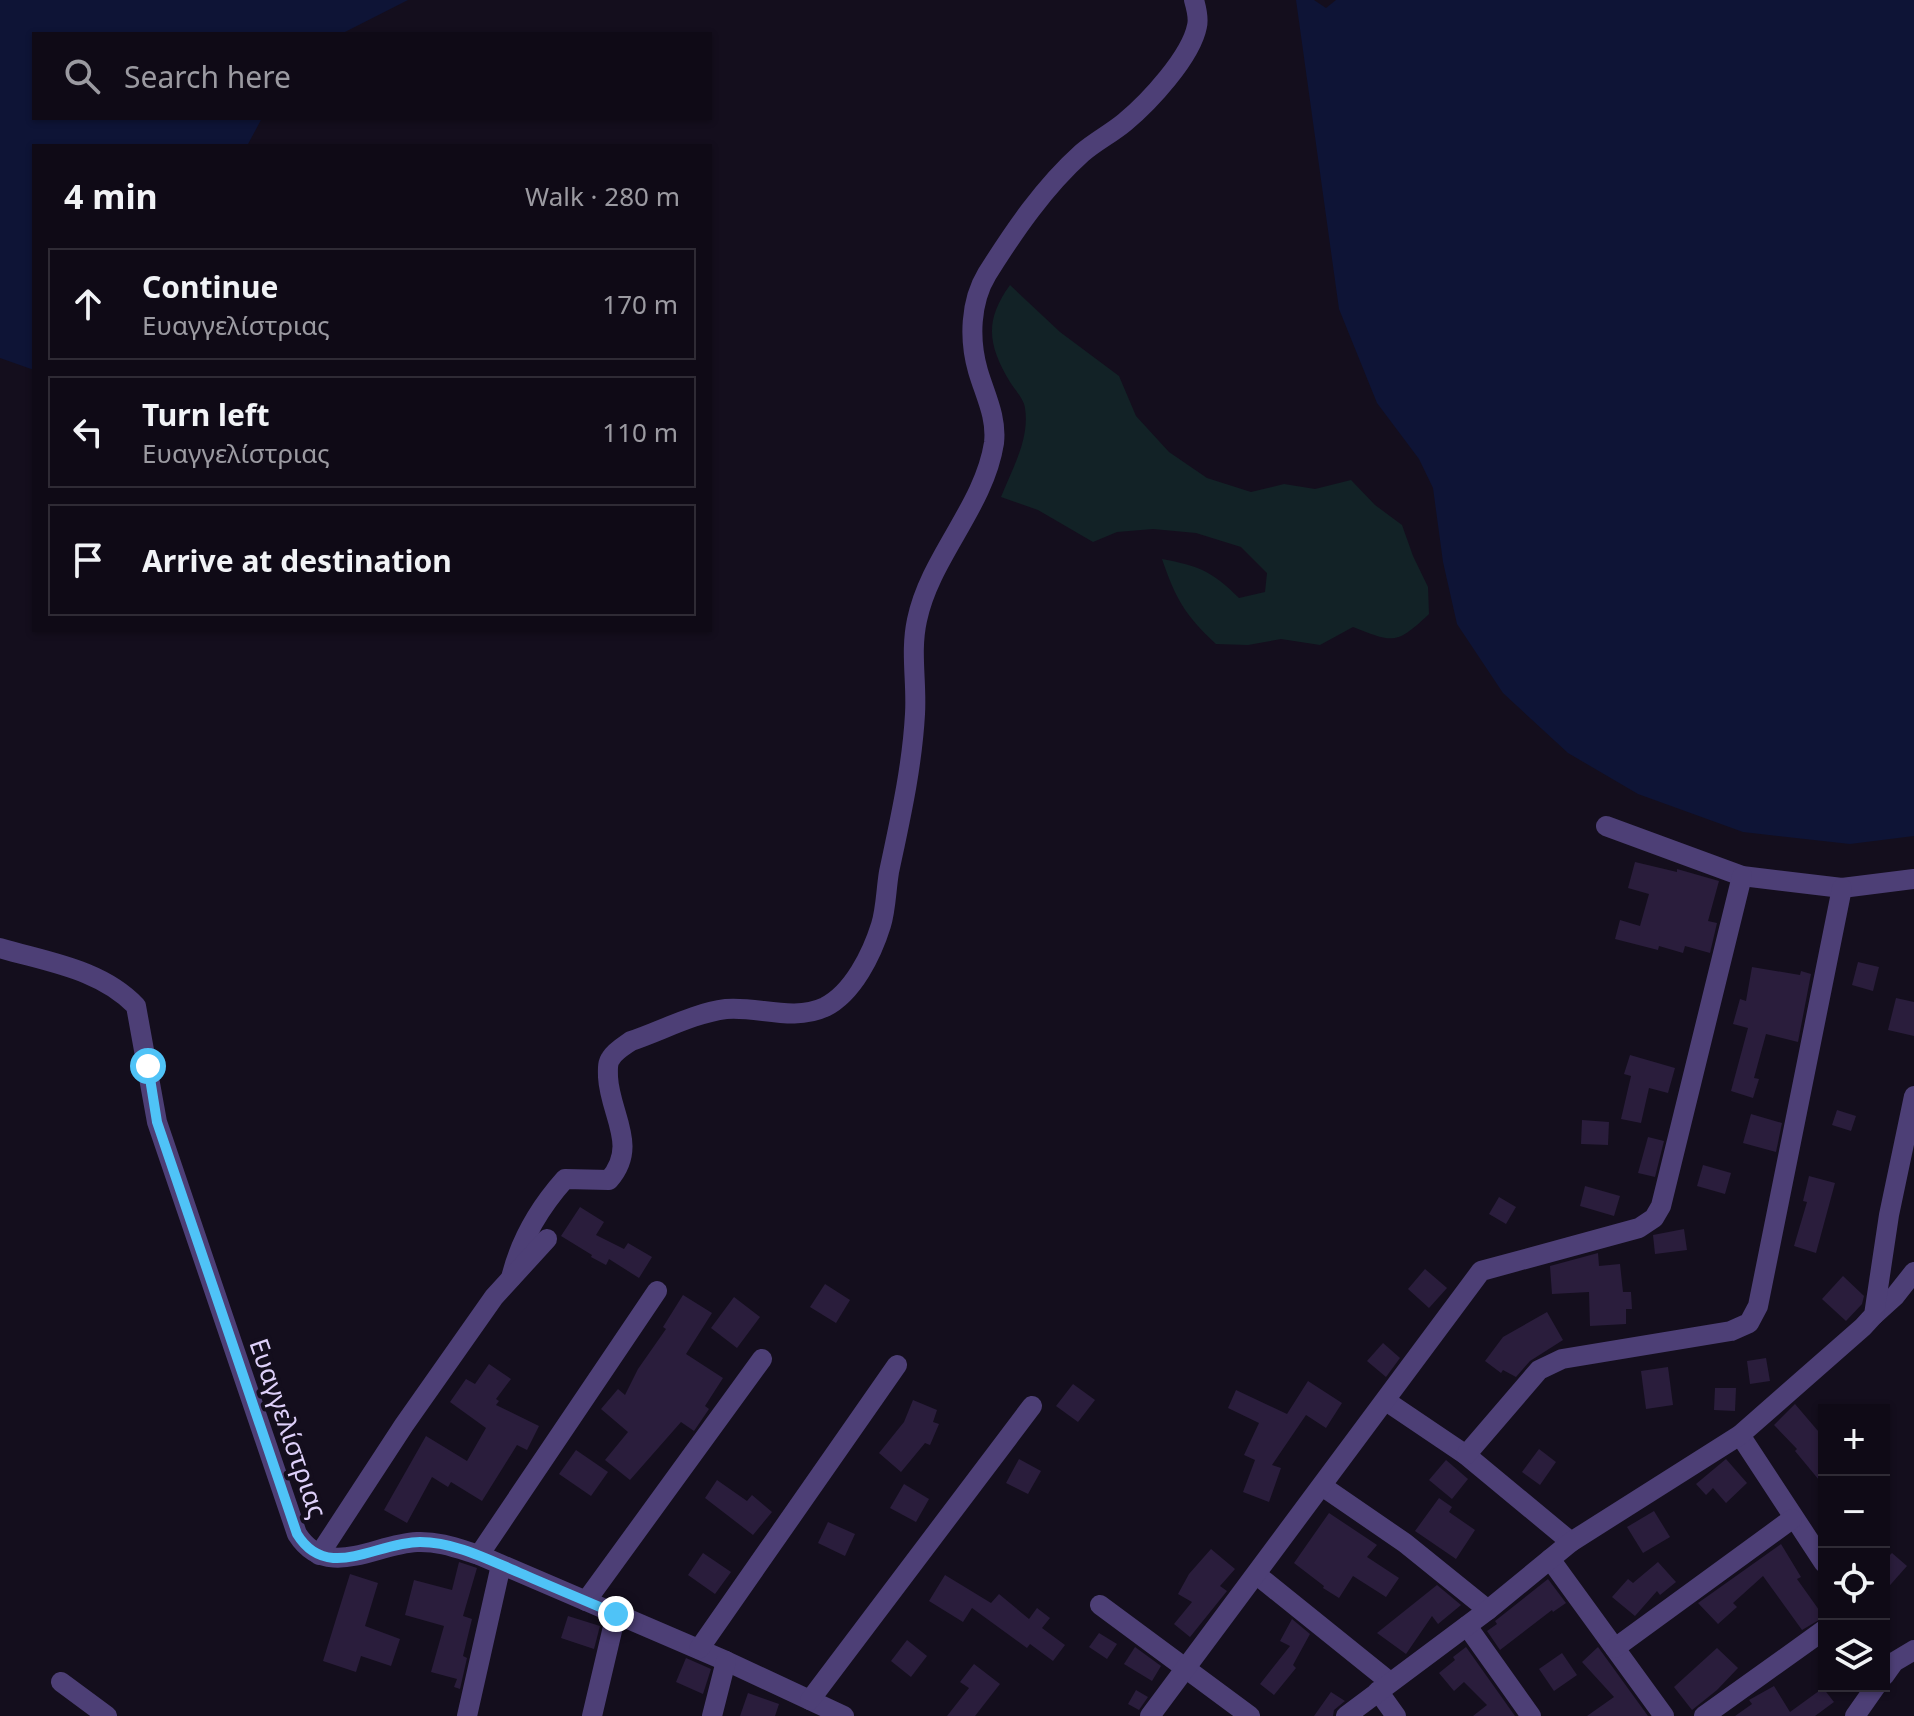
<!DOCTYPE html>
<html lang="en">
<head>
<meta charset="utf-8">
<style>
  :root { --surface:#0f0a16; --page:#18131f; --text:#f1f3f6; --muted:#9b9aa1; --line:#2f2b35 }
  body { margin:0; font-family:"Noto Sans",sans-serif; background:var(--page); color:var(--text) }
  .controls { position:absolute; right:24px; bottom:24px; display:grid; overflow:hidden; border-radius:0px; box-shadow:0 2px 6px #0004 }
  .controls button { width:72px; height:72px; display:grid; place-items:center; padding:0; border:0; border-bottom:2px solid var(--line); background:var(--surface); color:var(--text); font:40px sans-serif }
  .stop { position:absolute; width:24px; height:24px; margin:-18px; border:6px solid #4fc3f7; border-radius:50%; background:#fff }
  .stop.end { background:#4fc3f7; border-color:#fff; box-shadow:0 2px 8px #0008 }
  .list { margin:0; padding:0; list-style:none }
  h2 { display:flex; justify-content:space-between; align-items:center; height:104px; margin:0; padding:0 32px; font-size:34px }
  h2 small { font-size:26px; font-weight:400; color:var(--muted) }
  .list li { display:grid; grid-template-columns:52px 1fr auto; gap:24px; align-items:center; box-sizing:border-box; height:112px; margin:0 16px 16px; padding:0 16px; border:2px solid var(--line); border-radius:0px }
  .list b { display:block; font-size:30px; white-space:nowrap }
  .list p { margin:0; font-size:26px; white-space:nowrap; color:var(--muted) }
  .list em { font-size:26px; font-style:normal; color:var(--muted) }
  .icon { flex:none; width:44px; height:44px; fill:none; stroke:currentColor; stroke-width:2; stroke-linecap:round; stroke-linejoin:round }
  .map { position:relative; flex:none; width:1914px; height:1716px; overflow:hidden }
  .search { position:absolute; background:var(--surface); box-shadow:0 2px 6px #0004; left:32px; top:32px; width:680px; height:88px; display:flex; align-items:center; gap:20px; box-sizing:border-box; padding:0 28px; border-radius:0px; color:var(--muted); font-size:30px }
  .panel { position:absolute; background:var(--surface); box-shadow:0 2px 6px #0004; left:32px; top:144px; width:680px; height:488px; border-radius:0px }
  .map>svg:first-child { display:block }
  .green { fill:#122226 }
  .water { fill:#0e1436 }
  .building { fill:#2a1d3c }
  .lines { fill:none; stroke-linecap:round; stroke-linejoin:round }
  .minor { stroke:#4d3f76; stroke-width:20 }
  .route { stroke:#4fc3f7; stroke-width:10 }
  .labels { text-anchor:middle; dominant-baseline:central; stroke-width:8; stroke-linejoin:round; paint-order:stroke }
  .street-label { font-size:26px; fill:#ded0f9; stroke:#140e1d }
</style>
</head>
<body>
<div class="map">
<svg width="1914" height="1716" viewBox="0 0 1914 1716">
  <rect width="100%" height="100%" fill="#140e1d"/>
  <!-- green -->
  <path class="green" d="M1010 285 1060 332 1119 376 1136 416 1169 452 1207 478 1251 492 1284 484 1315 489 1351 480 1375 505 1402 525 1413 556 1428 587 1429 614C1396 645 1394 643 1353 627L1320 645 1281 639 1248 645 1216 644C1184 614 1176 599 1162 559 1199 566 1212 571 1239 598L1265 592 1267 573 1241 547 1196 533 1153 529 1117 532 1093 542 1038 510 1001 497C1012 469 1030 439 1025 408 1024 399 1015 390 1010 382 988 345 984 321 1010 285Z"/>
  <!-- water -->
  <g class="water">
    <polygon points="0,0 408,0 341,34 34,34 34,118 262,118 247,146 34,146 34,370 0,358"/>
    <polygon points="1296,0 1314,0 1326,8 1336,0 1914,0 1914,836 1850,844 1743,832 1638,794 1568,753 1503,693 1457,624 1443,562 1433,488 1419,459 1377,403 1339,309"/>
  </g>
  <!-- building -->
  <g class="building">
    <polygon points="1635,862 1677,872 1677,869 1719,881 1708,921 1717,923 1710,953 1685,946 1683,953 1659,946 1658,950 1615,939 1620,920 1640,926 1649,894 1628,888"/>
    <polygon points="1858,962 1879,967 1873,991 1852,985"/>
    <polygon points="1752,967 1800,975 1801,971 1811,974 1798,1042 1766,1034 1754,1078 1759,1079 1753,1098 1731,1091 1748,1028 1733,1024 1740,999 1746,1001"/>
    <polygon points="1896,998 1914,1002 1914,1036 1888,1030"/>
    <polygon points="1630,1055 1675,1068 1668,1093 1649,1088 1641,1123 1621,1119 1631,1076 1624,1074"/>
    <polygon points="1837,1110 1856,1116 1851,1131 1832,1125"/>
    <polygon points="1751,1114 1782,1123 1776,1152 1743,1143"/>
    <polygon points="1582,1120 1609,1122 1608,1145 1581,1144"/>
    <polygon points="1648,1137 1664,1141 1655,1177 1638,1173"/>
    <polygon points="1703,1165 1731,1173 1725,1194 1697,1186"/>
    <polygon points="1809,1176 1835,1183 1816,1253 1794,1246 1807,1202 1803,1201"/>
    <polygon points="1585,1186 1620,1196 1614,1216 1580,1206"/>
    <polygon points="1499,1197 1516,1207 1506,1224 1489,1214"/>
    <polygon points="580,1207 604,1222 596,1235 624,1249 628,1243 652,1257 639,1278 609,1259 606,1265 591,1257 592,1255 561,1236"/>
    <polygon points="1684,1229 1687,1250 1655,1254 1653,1235"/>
    <polygon points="1598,1253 1599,1266 1620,1264 1623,1292 1631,1292 1632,1309 1626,1309 1626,1324 1590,1326 1589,1292 1552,1294 1550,1266"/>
    <polygon points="1425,1269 1447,1288 1429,1308 1408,1289"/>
    <polygon points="1843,1276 1864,1296 1862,1304 1846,1321 1822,1299"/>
    <polygon points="825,1284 850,1300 836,1323 810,1307"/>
    <polygon points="683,1295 712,1313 686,1354 723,1378 705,1406 709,1409 694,1431 681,1422 630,1480 605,1460 628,1432 601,1409 618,1389 625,1395 638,1369 666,1329 663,1327"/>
    <polygon points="734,1297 760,1317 737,1348 711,1328"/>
    <polygon points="1547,1312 1563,1340 1530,1361 1516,1377 1503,1370 1501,1373 1485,1361 1503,1337"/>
    <polygon points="1383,1343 1400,1358 1386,1377 1367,1361"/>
    <polygon points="1766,1358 1770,1381 1750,1384 1747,1361"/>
    <polygon points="489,1364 511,1379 496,1399 499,1401 496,1405 539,1426 527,1450 517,1445 482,1501 451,1482 448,1487 432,1477 407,1523 384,1510 426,1436 467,1461 486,1428 450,1402 466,1379 475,1384"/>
    <polygon points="1668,1367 1673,1405 1646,1409 1641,1371"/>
    <polygon points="1308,1381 1342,1403 1326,1428 1306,1415 1272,1465 1281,1468 1269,1502 1243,1492 1255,1460 1244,1455 1259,1423 1228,1408 1236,1390 1287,1414"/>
    <polygon points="1073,1384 1095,1400 1078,1422 1056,1406"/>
    <polygon points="1715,1388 1736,1388 1735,1411 1714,1410"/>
    <polygon points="913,1400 937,1410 933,1422 939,1424 930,1445 925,1443 901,1472 879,1453 904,1422"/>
    <polygon points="1795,1404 1824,1438 1824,1486 1795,1451 1797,1449 1774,1425"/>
    <polygon points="1539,1449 1556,1462 1540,1485 1522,1472"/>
    <polygon points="576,1450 608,1472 591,1496 559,1474"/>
    <polygon points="1019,1459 1041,1471 1028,1494 1006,1483"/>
    <polygon points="1726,1459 1747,1483 1726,1503 1713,1488 1706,1495 1696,1484"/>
    <polygon points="1446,1460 1468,1479 1452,1499 1429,1480"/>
    <polygon points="717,1480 747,1501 752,1495 772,1512 753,1535 705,1498"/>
    <polygon points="904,1484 929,1499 916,1522 890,1508"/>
    <polygon points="1439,1498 1452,1507 1449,1512 1475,1530 1456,1559 1415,1531"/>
    <polygon points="1654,1511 1670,1537 1643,1553 1627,1527"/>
    <polygon points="1329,1513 1377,1545 1367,1557 1399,1578 1386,1597 1353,1576 1339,1598 1323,1588 1324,1586 1294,1563"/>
    <polygon points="828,1522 855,1534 845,1556 818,1543"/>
    <polygon points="1781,1544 1801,1577 1797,1579 1824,1617 1802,1630 1763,1576 1733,1603 1737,1607 1718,1624 1698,1603"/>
    <polygon points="1211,1549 1235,1569 1220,1586 1227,1591 1190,1637 1174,1624 1192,1602 1178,1594 1189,1574"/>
    <polygon points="703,1553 731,1572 715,1594 688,1575"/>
    <polygon points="1892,1553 1907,1566 1884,1592 1884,1561"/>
    <polygon points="459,1562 477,1568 463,1616 472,1619 463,1656 467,1658 460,1689 454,1687 457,1679 431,1672 444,1626 405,1615 414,1580 452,1590"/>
    <polygon points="1658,1562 1676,1582 1660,1595 1657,1591 1635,1616 1612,1597 1628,1579 1633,1583"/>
    <polygon points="350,1574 378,1583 365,1626 400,1639 391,1666 361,1656 356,1672 323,1661"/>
    <polygon points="945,1575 991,1603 999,1594 1029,1619 1037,1608 1050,1618 1042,1628 1065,1645 1053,1661 1030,1644 1027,1648 972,1608 963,1622 929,1601"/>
    <polygon points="1548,1579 1566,1603 1553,1612 1552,1610 1500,1650 1487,1631 1497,1624 1495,1621"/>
    <polygon points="1437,1585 1461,1605 1438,1624 1432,1616 1406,1654 1377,1633"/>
    <polygon points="568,1616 600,1626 594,1649 561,1638"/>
    <polygon points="1292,1619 1310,1634 1293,1665 1296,1668 1274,1695 1260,1684 1290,1646 1280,1641"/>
    <polygon points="1099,1633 1117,1644 1107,1659 1089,1647"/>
    <polygon points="907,1640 927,1656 911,1677 891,1661"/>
    <polygon points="1135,1647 1161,1666 1152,1681 1124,1664"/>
    <polygon points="1466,1647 1515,1716 1473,1716 1487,1705 1464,1682 1454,1691 1439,1673 1455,1660 1453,1657"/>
    <polygon points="1598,1647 1648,1716 1587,1716 1614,1697 1582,1662"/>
    <polygon points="1717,1648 1738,1668 1717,1690 1692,1710 1674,1687"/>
    <polygon points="1562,1653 1577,1675 1554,1691 1539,1669"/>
    <polygon points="686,1658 711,1669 703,1694 676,1682"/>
    <polygon points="974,1664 1000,1684 975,1716 947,1716 969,1688 960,1682"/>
    <polygon points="1774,1686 1790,1712 1823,1688 1834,1702 1815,1716 1735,1716 1752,1704 1749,1700"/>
    <polygon points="1136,1690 1148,1697 1139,1710 1128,1704"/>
    <polygon points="1331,1692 1345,1701 1334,1710 1333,1716 1314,1716"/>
    <polygon points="748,1693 779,1704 775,1716 740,1716"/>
  </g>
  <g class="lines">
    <!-- minor -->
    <g class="minor">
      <polyline points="1606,826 1742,876 1842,888 1914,879"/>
      <path d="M0 948C47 962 101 969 136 1006L157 1122 297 1534C327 1581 374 1544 417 1542 439 1541 459 1549 479 1555L726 1661 844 1716"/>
      <path d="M511 1278C520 1241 540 1207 565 1179L609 1180C639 1146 610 1115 608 1077 608 1071 607 1063 611 1058 615 1051 624 1046 631 1041 661 1031 694 1013 726 1009 758 1006 793 1022 825 1007 853 993 872 954 881 925 886 909 886 890 889 872 900 820 912 768 915 714 917 682 910 652 917 620 930 557 984 507 994 443 997 417 985 395 978 371 969 340 970 302 987 274 1014 231 1044 187 1082 153 1096 141 1112 133 1125 122 1149 102 1191 57 1197 26 1199 18 1196 7 1194 0"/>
      <polyline points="1874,1315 1895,1296 1914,1272"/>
      <polyline points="1386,1401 1466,1455 1571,1542"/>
      <polyline points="1740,1435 1824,1563"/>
      <polyline points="1466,1455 1539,1370 1562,1359 1731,1331 1749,1323 1758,1306 1842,888"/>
      <polyline points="1322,1486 1405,1543 1488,1610"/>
      <polyline points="319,1555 404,1425 494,1297 547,1239"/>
      <polyline points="479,1555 657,1291"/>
      <polyline points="1550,1559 1664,1716"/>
      <polyline points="1257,1575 1390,1682"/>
      <polyline points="586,1601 762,1359"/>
      <polyline points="1100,1605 1250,1716"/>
      <polyline points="1467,1626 1531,1716"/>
      <polyline points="1615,1648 1792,1519"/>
      <polyline points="699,1649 897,1365"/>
      <polyline points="1884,1676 1894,1662 1914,1650"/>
      <polyline points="61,1682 107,1716"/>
      <polyline points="1378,1691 1396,1716"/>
      <polyline points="810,1700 1032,1406"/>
      <polyline points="467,1716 501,1565"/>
      <polyline points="592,1716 616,1614"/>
      <polyline points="712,1716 726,1661"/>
      <polyline points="1150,1716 1481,1271 1639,1228 1654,1218 1661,1206 1742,876"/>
      <polyline points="1346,1716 1488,1610 1571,1542 1740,1435 1863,1327 1874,1315 1889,1215 1914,1096"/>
      <polyline points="1704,1716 1824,1630"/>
      <polyline points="1855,1716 1876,1686"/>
    </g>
  </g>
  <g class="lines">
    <!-- route -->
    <path class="route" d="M148 1066 157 1122 297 1534C327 1583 376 1542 420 1542 455 1542 489 1560 520 1573 552 1587 584 1600 616 1614"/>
  </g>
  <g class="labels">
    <!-- street labels -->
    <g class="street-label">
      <text transform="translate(289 1428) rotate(71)">Ευαγγελίστριας</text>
    </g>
  </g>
</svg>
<div class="controls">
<button>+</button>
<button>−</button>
<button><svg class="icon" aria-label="locate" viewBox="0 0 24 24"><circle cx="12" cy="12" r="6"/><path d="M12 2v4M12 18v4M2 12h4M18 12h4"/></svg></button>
<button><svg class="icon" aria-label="layers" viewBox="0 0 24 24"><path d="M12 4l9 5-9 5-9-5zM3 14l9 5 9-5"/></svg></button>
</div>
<div class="stop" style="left:148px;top:1066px"></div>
<div class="stop end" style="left:616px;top:1614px"></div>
<div class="search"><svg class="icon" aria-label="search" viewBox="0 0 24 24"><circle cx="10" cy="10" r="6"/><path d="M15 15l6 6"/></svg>Search here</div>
<section class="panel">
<h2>4 min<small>Walk · 280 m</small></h2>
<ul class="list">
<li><svg class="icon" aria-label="ahead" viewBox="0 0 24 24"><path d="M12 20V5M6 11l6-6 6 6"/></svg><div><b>Continue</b><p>Ευαγγελίστριας</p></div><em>170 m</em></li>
<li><svg class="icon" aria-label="left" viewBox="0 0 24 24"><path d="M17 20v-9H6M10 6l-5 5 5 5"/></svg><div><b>Turn left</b><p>Ευαγγελίστριας</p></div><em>110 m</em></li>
<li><svg class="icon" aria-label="arrive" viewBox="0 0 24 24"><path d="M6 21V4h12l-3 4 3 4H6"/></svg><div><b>Arrive at destination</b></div></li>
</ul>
</section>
</div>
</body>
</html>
